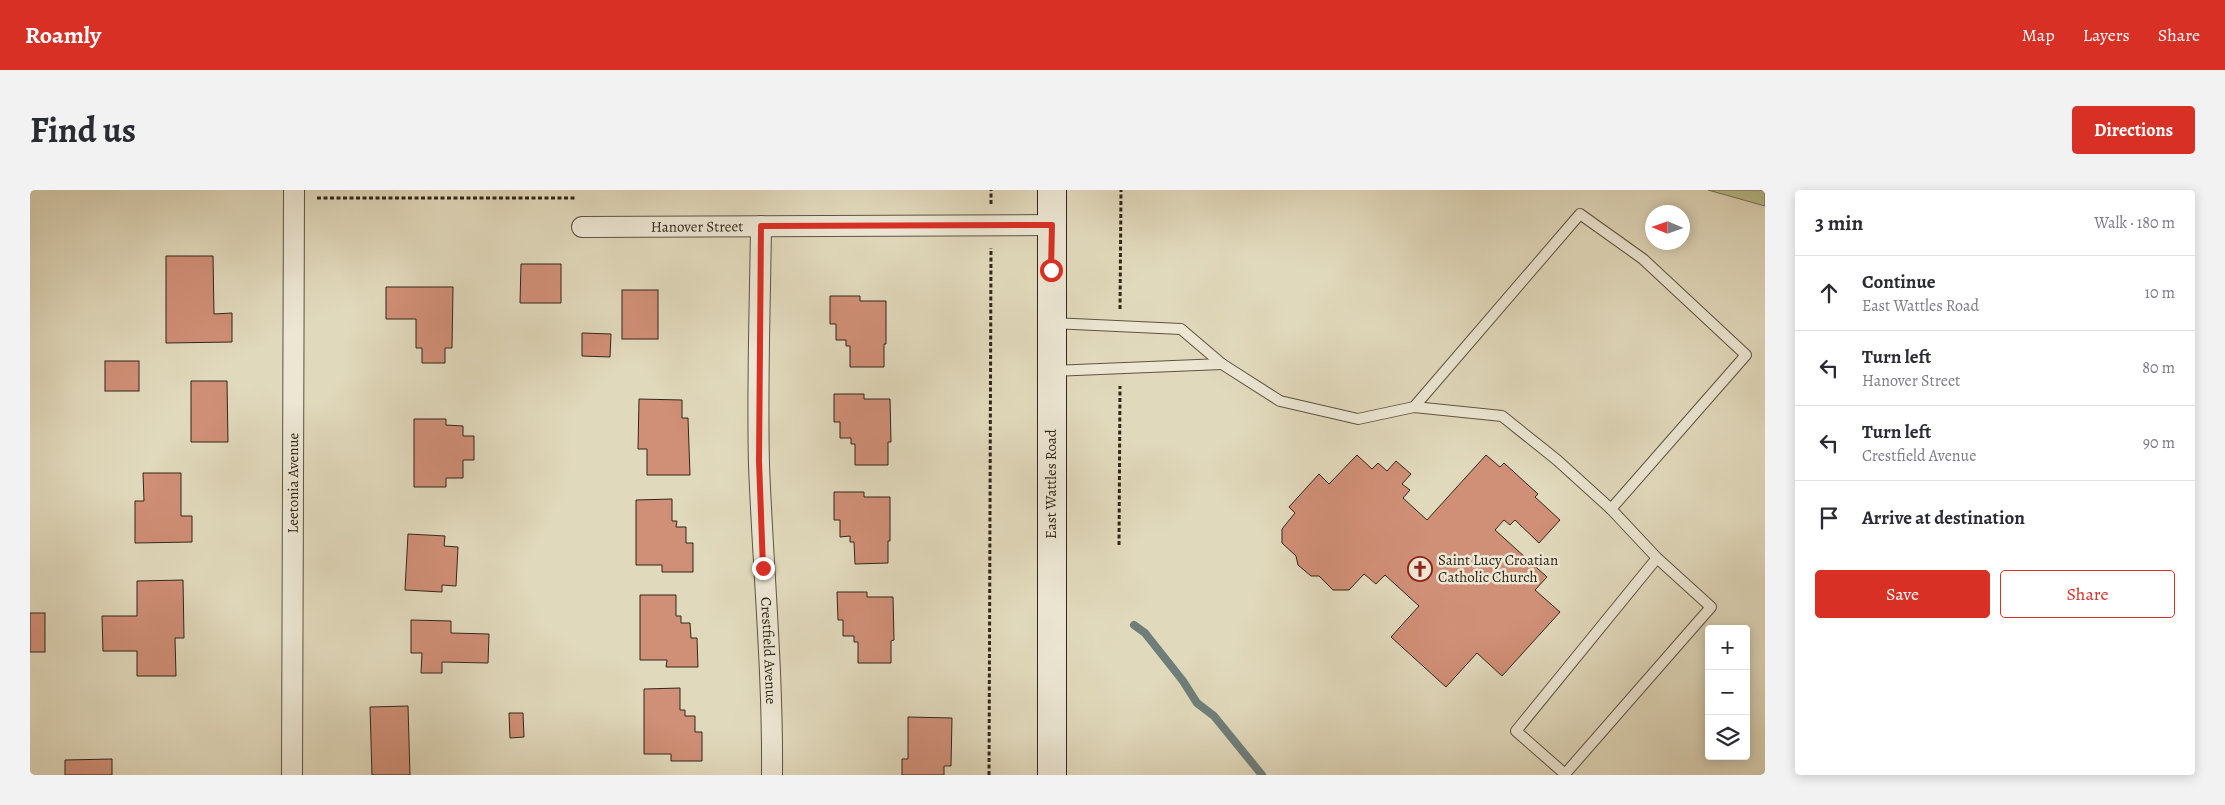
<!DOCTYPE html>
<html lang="en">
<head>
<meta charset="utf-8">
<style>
  :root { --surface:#fff; --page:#f2f2f3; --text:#2b2b33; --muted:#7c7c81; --line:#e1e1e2; --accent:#d93025 }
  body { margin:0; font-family:Alegreya,serif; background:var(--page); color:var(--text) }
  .controls { position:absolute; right:15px; bottom:15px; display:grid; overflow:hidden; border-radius:5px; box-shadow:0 2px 12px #0003 }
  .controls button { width:45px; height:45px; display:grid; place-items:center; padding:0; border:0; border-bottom:1px solid var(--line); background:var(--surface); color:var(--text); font:25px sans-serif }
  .compass { position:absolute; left:1615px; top:15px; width:45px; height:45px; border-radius:50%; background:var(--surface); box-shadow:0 2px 12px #0003; rotate:272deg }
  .stop { position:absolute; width:15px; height:15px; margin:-11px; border:4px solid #d93025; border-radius:50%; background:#fff }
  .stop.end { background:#d93025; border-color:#fff; box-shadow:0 1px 5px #0008 }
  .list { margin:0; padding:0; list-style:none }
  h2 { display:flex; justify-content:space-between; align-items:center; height:65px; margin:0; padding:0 20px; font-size:21px }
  h2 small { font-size:16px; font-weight:400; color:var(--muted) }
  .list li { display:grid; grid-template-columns:32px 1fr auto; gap:15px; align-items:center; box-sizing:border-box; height:75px; padding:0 20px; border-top:1px solid var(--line) }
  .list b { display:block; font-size:19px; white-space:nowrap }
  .list p { margin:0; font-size:16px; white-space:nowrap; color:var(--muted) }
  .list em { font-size:16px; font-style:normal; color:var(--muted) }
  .actions { display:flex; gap:10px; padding:15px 20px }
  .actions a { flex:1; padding:11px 0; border:1px solid var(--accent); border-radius:5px; text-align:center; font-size:18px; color:var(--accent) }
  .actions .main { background:var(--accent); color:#fff }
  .icon { flex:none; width:28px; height:28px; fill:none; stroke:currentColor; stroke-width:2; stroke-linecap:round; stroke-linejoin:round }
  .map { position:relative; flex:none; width:1735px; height:585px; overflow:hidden; border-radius:5px }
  header { display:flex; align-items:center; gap:30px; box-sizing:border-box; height:70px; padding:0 25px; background:var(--accent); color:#fff }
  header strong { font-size:24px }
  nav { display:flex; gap:28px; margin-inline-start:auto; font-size:18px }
  .intro { display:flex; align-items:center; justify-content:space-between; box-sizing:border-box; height:120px; padding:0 30px }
  h1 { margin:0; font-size:35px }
  .button { padding:12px 22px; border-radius:5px; background:var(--accent); color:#fff; font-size:18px; font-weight:700 }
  main { display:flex; gap:30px; padding:0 30px }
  aside { flex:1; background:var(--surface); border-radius:5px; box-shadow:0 2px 12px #0003 }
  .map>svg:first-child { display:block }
  .green { fill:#b8be8d; stroke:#757253 }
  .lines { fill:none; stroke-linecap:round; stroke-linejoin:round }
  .stream { stroke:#6f7e7a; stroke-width:8 }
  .building { fill:#d08f77; stroke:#322719 }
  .lane-casing { stroke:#5e5442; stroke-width:12 }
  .street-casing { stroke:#5e5442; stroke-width:22 }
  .secondary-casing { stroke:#322719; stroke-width:30 }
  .path { stroke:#322719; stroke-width:3; stroke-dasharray:4 2.5; stroke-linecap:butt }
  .lane { stroke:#ece6d3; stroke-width:10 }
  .street { stroke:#ece6d3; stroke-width:20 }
  .secondary { stroke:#ece6d3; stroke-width:28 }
  .route { stroke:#d93025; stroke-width:6 }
  .labels { text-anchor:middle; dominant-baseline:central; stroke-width:5; stroke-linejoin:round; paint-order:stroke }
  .street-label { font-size:15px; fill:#322719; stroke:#ece6d3 }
  .poi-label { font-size:15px; fill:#322719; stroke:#ece6d3; text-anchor:start }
</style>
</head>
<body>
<header>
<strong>Roamly</strong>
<nav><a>Map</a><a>Layers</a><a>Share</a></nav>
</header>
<div class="intro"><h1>Find us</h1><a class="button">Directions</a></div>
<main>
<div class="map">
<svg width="1735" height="585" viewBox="0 0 1735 585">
  <rect width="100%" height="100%" fill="#e1d9bc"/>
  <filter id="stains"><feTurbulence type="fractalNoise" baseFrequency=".004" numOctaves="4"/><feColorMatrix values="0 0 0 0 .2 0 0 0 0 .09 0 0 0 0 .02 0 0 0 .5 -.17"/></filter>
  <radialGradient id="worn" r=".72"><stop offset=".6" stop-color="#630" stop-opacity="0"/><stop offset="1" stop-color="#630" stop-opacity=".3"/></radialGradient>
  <!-- green -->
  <polygon class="green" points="1678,0 1735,0 1735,16"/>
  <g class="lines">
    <!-- stream -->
    <polyline class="stream" points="1104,435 1115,443 1153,491 1167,513 1184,526 1232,585"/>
  </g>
  <!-- building -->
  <g class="building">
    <polygon points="136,66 183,66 184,124 202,123 202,152 136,153"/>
    <polygon points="491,74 531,74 531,113 490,113"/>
    <polygon points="356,97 423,97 422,158 415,158 415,173 392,173 392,158 386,158 386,129 356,129"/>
    <rect x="592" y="100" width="36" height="49"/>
    <polygon points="800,106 830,106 830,111 856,111 856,154 854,154 854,177 820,177 820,156 816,156 816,150 806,150 806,134 800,134"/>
    <polygon points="552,143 581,144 580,167 552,166"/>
    <rect x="75" y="171" width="34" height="30"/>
    <polygon points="161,191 197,191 198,252 161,252"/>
    <polygon points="804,204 834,204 834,209 860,209 861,252 858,252 858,275 825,275 825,254 821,254 821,248 810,248 810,232 804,232"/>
    <polygon points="609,209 652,210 652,228 658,228 660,285 617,285 617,259 608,259"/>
    <polygon points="384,229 416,229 416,235 433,236 433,246 444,246 444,270 433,270 433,288 416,288 416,297 384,297"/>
    <polygon points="1327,265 1342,279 1348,273 1357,281 1366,271 1381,284 1372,294 1380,300 1373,308 1397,330 1456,265 1470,277 1474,273 1508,304 1505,307 1530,330 1509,353 1485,330 1480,335 1474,330 1465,340 1517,387 1505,400 1530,422 1472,486 1447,463 1416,497 1361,447 1389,416 1355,385 1346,394 1334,384 1319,400 1303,400 1289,386 1281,386 1268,375 1266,366 1252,353 1252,339 1265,323 1259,317 1289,284 1299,294"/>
    <polygon points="113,283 151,283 151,326 162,326 162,352 105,353 105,311 114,311"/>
    <polygon points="804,302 834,302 834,307 860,307 860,351 858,351 858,373 825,374 824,352 820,352 820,346 810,347 810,330 804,330"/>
    <polygon points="642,309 642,331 647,331 646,337 656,337 656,353 663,353 663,382 632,382 632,375 606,375 606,310"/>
    <polygon points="378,344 415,346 414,356 428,357 426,396 412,395 412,402 375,400"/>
    <polygon points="153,390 154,448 145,448 146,486 107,486 107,461 73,461 72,426 107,426 107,391"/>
    <polygon points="807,402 837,402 837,407 863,407 864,450 861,451 861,473 828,473 828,452 824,452 824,446 813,446 813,430 808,430"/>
    <polygon points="610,405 646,405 646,426 651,426 651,433 660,433 661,448 667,448 668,477 636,477 637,470 610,470"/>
    <rect x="0" y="423" width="15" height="39"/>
    <polygon points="381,430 421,431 421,443 459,444 458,473 412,472 412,483 391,483 392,463 381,463"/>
    <polygon points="650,498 650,520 655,520 655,526 665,526 665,542 672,542 672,571 641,571 641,564 614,564 614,499"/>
    <polygon points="378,516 380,585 342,585 340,517"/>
    <polygon points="479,523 493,523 494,547 480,548"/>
    <polygon points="878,527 922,528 921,576 914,576 914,585 872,585 872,569 878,569"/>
    <polygon points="82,569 82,585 35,585 35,570"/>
  </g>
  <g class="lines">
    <defs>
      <g id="lane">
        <polyline points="1022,133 1151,139 1192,174 1250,211 1328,229 1384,217 1472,226 1527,270 1581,319 1627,368 1681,417 1535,584 1486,541 1627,368"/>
        <polyline points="1022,181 1192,174"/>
        <polyline points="1384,217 1550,24 1613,69 1716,165 1581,319"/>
      </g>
      <g id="street">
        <path id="s1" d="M731 36C730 116 727 195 729 275 733 378 743 482 742 585"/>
        <path id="s2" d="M552 37 1022 35"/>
        <path id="s3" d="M262 585 264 0"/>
      </g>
      <polyline id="secondary" points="1022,0 1022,585"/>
    </defs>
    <!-- lane casing -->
    <use href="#lane" class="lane-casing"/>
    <!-- street casing -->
    <use href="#street" class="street-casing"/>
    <!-- secondary casing -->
    <use href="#secondary" class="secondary-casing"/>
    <!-- path -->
    <g class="path">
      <polyline points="287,8 546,8"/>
      <polyline points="961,14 961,0"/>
      <polyline points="1090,119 1091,0"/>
      <polyline points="1089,355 1090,196"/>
      <polyline points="959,585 961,58"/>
    </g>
    <!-- lane -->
    <use href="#lane" class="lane"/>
    <!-- street -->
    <use href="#street" class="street"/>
    <!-- secondary -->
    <use href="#secondary" class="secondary"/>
  </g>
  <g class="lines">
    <!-- route -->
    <polyline class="route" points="733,378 729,271 731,36 1022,35 1021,80"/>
  </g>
  <!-- icons -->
  <defs>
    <symbol id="church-ring" viewBox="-11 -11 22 22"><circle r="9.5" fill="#ece6d3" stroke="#8f2418" stroke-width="1.5"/><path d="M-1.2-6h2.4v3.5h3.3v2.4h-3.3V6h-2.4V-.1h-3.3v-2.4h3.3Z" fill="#8f2418"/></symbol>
  </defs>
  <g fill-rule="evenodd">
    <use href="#church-ring" x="1376" y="365" width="28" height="28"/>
  </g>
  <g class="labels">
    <!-- street labels -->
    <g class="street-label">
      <text stroke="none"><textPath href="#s2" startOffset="115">Hanover Street</textPath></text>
      <text stroke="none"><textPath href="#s3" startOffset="292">Leetonia Avenue</textPath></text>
      <text transform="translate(1021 294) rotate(-90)">East Wattles Road</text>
      <text stroke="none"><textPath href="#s1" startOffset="425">Crestfield Avenue</textPath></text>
    </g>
    <!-- poi labels -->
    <g class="poi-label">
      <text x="1408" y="370">Saint Lucy Croatian<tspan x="1408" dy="17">Catholic Church</tspan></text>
    </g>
  </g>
  <rect width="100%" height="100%" filter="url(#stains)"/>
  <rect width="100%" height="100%" fill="url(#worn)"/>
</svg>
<div class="controls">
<button>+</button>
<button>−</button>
<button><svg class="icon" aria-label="layers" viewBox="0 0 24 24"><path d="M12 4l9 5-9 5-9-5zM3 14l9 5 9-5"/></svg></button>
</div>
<svg class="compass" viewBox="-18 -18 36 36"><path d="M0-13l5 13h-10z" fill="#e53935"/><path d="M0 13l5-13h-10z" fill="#7c7c81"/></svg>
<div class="stop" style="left:1021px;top:80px"></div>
<div class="stop end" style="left:733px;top:378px"></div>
</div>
<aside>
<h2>3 min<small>Walk · 180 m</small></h2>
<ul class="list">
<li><svg class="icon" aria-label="ahead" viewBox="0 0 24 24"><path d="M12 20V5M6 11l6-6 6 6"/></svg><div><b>Continue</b><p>East Wattles Road</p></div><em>10 m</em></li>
<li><svg class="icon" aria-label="left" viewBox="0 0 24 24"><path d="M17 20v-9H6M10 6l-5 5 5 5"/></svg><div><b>Turn left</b><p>Hanover Street</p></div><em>80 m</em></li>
<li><svg class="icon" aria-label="left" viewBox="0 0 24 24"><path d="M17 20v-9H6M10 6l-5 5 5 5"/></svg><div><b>Turn left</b><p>Crestfield Avenue</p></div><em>90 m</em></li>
<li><svg class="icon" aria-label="arrive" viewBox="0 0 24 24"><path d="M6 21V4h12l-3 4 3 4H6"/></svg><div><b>Arrive at destination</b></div></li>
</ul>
<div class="actions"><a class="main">Save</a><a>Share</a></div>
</aside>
</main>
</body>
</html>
